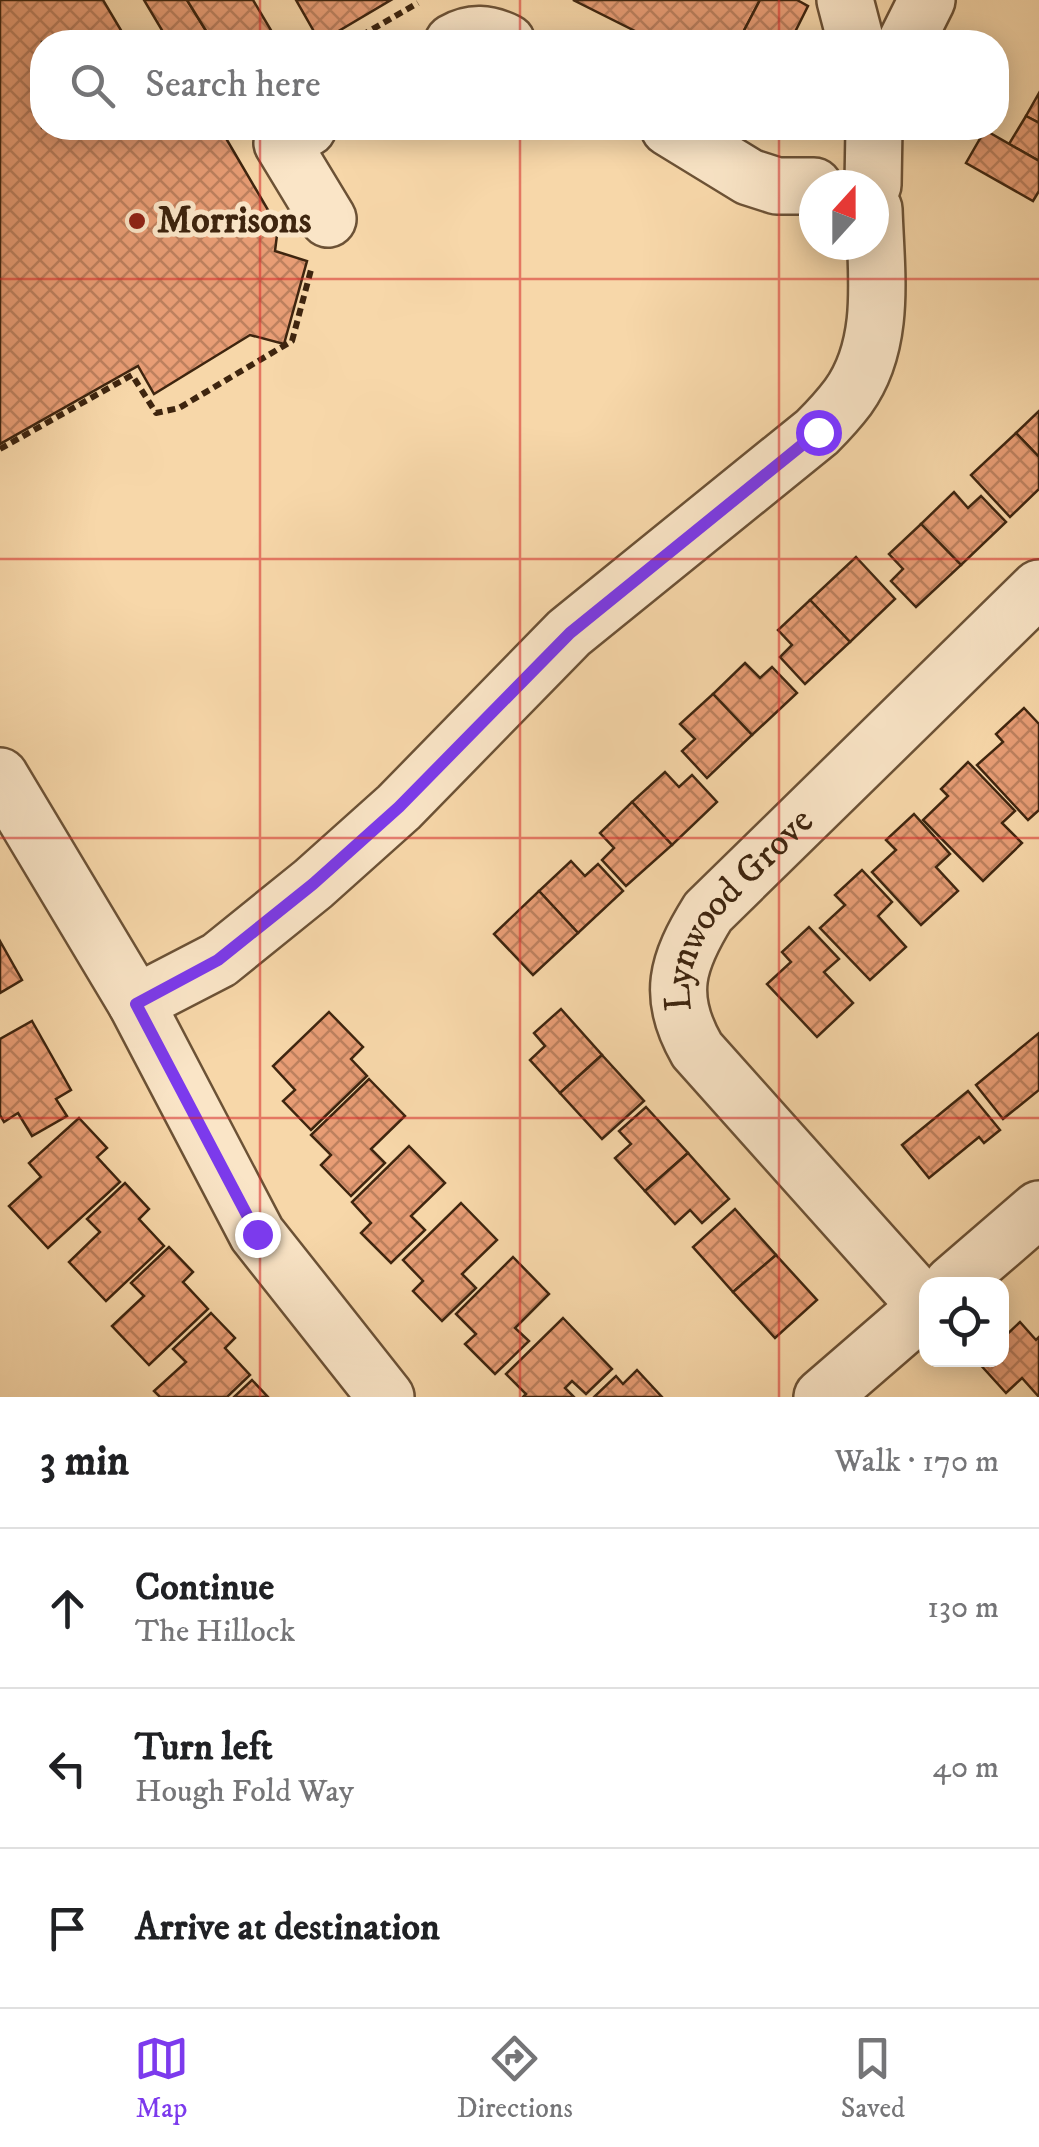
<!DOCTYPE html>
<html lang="en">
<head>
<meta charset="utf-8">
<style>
  :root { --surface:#fff; --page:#f2f2f2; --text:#202124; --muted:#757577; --line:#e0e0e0; --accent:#7c3aed }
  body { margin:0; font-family:"IM FELL DW Pica",serif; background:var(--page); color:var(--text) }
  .controls { position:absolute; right:30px; bottom:30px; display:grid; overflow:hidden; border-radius:20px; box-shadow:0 5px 25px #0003 }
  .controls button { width:90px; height:90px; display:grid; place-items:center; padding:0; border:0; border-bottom:2px solid var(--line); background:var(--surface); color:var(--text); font:50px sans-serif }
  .compass { position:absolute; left:799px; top:170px; width:90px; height:90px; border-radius:50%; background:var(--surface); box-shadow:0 5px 25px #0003; rotate:21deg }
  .stop { position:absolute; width:30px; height:30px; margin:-22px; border:8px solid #7c3aed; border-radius:50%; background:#fff }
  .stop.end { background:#7c3aed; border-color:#fff; box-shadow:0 2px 10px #0008 }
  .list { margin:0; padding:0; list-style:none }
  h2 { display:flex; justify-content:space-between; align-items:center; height:130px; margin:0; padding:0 40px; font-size:42px }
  h2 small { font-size:32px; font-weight:400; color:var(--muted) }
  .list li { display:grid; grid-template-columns:65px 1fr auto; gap:30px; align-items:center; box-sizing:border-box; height:160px; padding:0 40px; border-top:2px solid var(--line) }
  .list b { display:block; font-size:38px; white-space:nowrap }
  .list p { margin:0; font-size:32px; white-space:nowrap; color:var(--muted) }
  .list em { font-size:32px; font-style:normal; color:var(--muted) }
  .icon { flex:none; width:55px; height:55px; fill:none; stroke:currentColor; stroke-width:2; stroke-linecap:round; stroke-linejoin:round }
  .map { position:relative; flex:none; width:1039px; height:1397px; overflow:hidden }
  .search { position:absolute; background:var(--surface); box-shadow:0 5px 25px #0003; left:30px; right:30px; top:30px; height:110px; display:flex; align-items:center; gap:25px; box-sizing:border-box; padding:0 35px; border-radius:40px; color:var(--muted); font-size:38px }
  .sheet { height:610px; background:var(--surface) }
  nav { display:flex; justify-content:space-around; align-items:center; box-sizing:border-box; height:140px; border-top:2px solid var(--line); background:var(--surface); font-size:28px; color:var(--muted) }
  nav a { display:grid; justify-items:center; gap:5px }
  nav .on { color:var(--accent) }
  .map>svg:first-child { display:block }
  .building { fill:url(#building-cross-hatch); stroke:#3e250f; stroke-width:2.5 }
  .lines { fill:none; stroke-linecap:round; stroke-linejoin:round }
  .minor-casing { stroke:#6c5236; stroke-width:60 }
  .path { stroke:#3e250f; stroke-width:6; stroke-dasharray:8 5; stroke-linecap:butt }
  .minor { stroke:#fae5c7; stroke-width:55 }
  .route { stroke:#7c3aed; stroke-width:12 }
  .grid { fill:none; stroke:#d62828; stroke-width:2.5; stroke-opacity:0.55 }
  .poi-dot { fill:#8f2418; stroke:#fae5c7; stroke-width:4 }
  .labels { text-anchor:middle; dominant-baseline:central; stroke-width:10; stroke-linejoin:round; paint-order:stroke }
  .poi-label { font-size:38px; font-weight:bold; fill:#3e250f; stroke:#fae5c7; text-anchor:start }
  .street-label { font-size:38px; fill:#3e250f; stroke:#fae5c7 }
</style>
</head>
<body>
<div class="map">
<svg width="1039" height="1397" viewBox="0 0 1039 1397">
  <defs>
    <pattern id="building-cross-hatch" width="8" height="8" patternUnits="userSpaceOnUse" patternTransform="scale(2.5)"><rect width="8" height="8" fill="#e89d75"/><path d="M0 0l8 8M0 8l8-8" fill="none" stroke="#bd805e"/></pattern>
  </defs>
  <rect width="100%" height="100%" fill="#f7d7a9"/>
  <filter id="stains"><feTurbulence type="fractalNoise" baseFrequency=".002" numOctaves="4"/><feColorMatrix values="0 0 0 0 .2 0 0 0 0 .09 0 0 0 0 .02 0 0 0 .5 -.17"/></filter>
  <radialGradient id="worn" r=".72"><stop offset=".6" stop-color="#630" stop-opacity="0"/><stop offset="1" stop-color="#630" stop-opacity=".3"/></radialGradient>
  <!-- building -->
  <g class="building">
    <polygon points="0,0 103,0 128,42 42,42 42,128 220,128 278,227 275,251 307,261 284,344 250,335 154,394 138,366 0,444"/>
    <polygon points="144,0 187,0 213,42 169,42"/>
    <polygon points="187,0 253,0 278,42 213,42"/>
    <polygon points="296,0 391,0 320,42"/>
    <polygon points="573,0 760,0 738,42 657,42"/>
    <polygon points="760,0 797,0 808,6 790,42 738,42"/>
    <polygon points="1039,93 1039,123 1026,116"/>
    <polygon points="1026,116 1039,123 1039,161 1009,144"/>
    <polygon points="985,130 1039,161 1039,191 1033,201 966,163"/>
    <polygon points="1039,411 1039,457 1016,433"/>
    <polygon points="1016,433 1039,457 1039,489 1010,517 971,475"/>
    <polygon points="954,492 968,508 981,496 1006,522 961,565 921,524"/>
    <polygon points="921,524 961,565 916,607 891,581 903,569 889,554"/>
    <polygon points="856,557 895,599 850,642 810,600"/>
    <polygon points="810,600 850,642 805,684 780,657 792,645 778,630"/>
    <polygon points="745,663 760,678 772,667 797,693 752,735 713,694"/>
    <polygon points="713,694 752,735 707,778 682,751 695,739 680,724"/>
    <polygon points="1024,708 1039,724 1039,810 1028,820 977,765 1003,742 996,734"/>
    <polygon points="968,762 1015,811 1002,823 1022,843 983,881 923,820 948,796 941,789"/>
    <polygon points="665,772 679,787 692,775 717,802 672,845 632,802"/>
    <polygon points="632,802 672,845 626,886 602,860 614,848 600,833"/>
    <polygon points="914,814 950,854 936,867 958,891 921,925 872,872 896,850 886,840"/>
    <polygon points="571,861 585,876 598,864 623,891 578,933 539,891"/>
    <polygon points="862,870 892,902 878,916 906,947 870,980 820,928 845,905 835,895"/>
    <polygon points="539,891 578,933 533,975 494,934"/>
    <polygon points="809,927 839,959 824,972 853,1003 817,1037 767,984 791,962 782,952"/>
    <polygon points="0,941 22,980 0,993"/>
    <polygon points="561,1009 602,1055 560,1093 530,1060 545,1046 534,1033"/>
    <polygon points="329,1012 363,1047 351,1059 367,1076 311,1130 283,1101 295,1090 273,1066"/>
    <polygon points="32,1021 71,1090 56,1099 67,1116 32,1136 18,1113 4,1122 0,1115 0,1039"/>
    <polygon points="1039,1033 1039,1090 1003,1119 976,1085"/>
    <polygon points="602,1055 644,1101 602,1139 560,1093"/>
    <polygon points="369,1079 405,1116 371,1149 385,1163 351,1196 321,1165 331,1155 311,1135"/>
    <polygon points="968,1091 1000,1130 984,1143 979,1137 929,1178 902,1145"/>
    <polygon points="646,1107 688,1153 645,1191 615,1158 631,1144 619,1131"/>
    <polygon points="79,1118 107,1148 97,1157 120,1182 48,1248 9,1206 41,1177 29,1163"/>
    <polygon points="409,1146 445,1183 411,1216 425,1230 391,1263 361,1233 371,1223 352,1202"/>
    <polygon points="688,1153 729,1199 702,1223 690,1210 675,1224 645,1191"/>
    <polygon points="125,1183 149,1209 139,1219 164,1246 106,1301 69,1262 100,1232 87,1219"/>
    <polygon points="461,1203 497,1240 462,1274 476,1288 442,1321 413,1291 423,1281 403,1260"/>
    <polygon points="735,1209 776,1255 733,1292 693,1247"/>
    <polygon points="169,1247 193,1272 183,1282 208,1309 149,1365 112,1326 144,1296 131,1283"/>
    <polygon points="776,1255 817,1300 775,1338 733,1292"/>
    <polygon points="513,1257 549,1294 515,1328 529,1341 495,1374 465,1344 476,1334 456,1314"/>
    <polygon points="211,1313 235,1338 225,1348 250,1375 227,1397 160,1397 154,1391 186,1362 173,1349"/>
    <polygon points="563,1318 612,1369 586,1394 572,1381 565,1388 574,1397 523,1397 526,1394 506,1374"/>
    <polygon points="1020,1322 1036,1340 1039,1337 1039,1397 1022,1378 1006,1393 977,1361 1002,1360 1002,1339"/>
    <polygon points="637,1370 662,1397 594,1397 616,1376 623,1384"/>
    <polygon points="252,1380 268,1397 234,1397"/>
  </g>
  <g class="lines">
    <defs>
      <g id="minor">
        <polyline points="845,0 856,42"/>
        <path d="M453 42C472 31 488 33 507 42"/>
        <polyline points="906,42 927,0"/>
        <polyline points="308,128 282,143 328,219"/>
        <polyline points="669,128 749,177 777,186 814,186"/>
        <polyline points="873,185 874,128"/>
        <polyline points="0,776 136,1003 257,1234 386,1397"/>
        <path d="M136 1003 219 960 313 884 399 807 569 633 817 432C828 421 839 409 848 397 887 343 876 272 874 209"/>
        <polyline points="952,1284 1039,1209"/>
        <path id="s1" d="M926 1306 697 1050C666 996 677 962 708 912L1039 588"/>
        <polyline points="822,1397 926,1307"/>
      </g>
    </defs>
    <!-- minor casing -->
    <use href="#minor" class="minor-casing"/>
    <!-- path -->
    <g class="path">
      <polyline points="350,42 418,3"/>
      <polyline points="0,449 132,375 156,413 179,408 292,341 312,266"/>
    </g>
    <!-- minor -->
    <use href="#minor" class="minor"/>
  </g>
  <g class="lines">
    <!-- route -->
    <polyline class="route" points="257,1234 136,1004 218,960 313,884 399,807 570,633 818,432"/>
  </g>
  <!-- grid -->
  <path class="grid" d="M260 0V42M520 0V42M779 0V42M260 128V1397M520 128V1397M779 128V1397M0 279H1039M0 559H1039M0 838H1039M0 1118H1039"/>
  <!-- markers -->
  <circle class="poi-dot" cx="137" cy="221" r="10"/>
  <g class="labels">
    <!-- poi labels -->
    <g class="poi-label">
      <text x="157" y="221">Morrisons</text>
    </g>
    <!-- street labels -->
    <g class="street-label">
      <text stroke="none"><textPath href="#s1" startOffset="508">Lynwood Grove</textPath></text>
    </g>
  </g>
  <rect width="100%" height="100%" filter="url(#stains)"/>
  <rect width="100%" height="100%" fill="url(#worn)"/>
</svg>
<div class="controls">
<button><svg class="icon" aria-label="locate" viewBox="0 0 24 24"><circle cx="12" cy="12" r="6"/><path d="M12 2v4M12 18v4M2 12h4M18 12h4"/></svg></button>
</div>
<svg class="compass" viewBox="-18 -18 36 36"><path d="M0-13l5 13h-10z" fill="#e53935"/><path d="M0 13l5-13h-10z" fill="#757577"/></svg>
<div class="stop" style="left:818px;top:432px"></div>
<div class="stop end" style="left:257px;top:1234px"></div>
<div class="search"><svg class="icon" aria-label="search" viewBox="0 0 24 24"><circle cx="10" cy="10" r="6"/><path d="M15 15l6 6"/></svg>Search here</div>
</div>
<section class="sheet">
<h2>3 min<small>Walk · 170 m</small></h2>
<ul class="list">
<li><svg class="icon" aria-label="ahead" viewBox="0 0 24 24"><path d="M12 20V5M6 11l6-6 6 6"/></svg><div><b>Continue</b><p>The Hillock</p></div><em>130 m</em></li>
<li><svg class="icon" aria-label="left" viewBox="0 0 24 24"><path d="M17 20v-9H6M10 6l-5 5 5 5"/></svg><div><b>Turn left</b><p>Hough Fold Way</p></div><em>40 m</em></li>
<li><svg class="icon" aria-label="arrive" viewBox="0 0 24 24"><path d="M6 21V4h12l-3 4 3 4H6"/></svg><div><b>Arrive at destination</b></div></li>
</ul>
</section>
<nav>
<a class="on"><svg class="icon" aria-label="map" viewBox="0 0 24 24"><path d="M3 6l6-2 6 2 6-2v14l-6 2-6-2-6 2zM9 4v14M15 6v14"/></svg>Map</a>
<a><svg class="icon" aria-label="directions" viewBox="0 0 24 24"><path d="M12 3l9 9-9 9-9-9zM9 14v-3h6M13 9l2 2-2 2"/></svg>Directions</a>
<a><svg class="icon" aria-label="saved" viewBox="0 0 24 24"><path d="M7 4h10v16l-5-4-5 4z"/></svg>Saved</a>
</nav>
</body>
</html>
